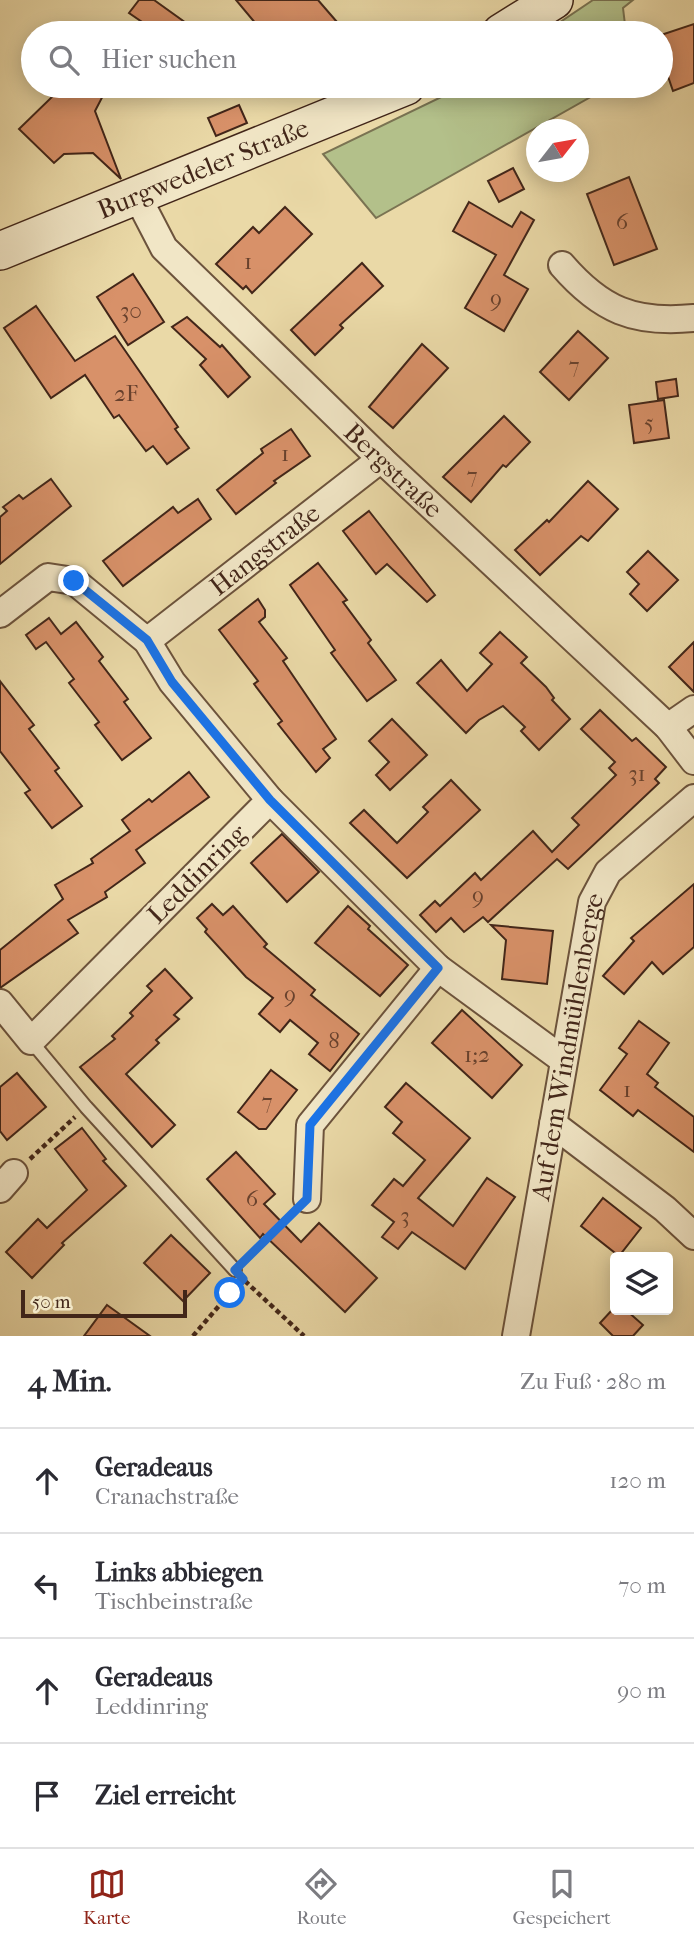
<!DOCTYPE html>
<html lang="de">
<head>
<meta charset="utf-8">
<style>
  :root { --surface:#fff; --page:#f2f2f3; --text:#2b2b33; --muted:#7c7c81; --line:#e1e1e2; --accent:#8f2418 }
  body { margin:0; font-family:"IM FELL French Canon",serif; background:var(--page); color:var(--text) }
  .controls { position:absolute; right:21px; bottom:21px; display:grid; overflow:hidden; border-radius:7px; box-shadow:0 4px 18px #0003 }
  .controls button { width:63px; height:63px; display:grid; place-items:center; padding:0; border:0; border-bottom:2px solid var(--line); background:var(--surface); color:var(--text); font:35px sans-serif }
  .compass { position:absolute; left:526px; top:119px; width:63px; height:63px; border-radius:50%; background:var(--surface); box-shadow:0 4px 18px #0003; rotate:59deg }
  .scale { position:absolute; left:21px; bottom:18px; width:166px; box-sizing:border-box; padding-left:7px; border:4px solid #422619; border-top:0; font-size:19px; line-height:24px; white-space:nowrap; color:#422619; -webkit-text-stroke:5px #f1e6c6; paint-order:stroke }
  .stop { position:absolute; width:21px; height:21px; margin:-16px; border:5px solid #1a73e8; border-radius:50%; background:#fff }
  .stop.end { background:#1a73e8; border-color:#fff; box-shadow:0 2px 7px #0008 }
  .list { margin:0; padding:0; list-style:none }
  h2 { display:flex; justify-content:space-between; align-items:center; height:91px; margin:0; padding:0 28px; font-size:30px }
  h2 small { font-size:23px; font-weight:400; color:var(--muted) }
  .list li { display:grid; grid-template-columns:46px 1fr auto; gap:21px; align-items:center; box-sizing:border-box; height:105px; padding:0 28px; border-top:2px solid var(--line) }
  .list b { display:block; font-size:26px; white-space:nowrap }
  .list p { margin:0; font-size:23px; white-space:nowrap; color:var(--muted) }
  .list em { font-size:23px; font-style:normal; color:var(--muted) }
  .icon { flex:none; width:38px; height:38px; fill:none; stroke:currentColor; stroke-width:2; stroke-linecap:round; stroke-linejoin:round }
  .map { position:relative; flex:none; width:694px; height:1336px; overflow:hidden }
  .search { position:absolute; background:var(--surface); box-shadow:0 4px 18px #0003; left:21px; right:21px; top:21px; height:77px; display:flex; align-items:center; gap:18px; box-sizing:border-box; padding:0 24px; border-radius:38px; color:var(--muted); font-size:26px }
  .sheet { height:511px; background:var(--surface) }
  nav { display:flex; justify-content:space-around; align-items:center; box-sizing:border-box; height:98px; border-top:2px solid var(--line); background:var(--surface); font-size:19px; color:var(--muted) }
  nav a { display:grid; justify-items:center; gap:4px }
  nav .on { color:var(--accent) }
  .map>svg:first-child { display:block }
  .green { fill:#b3c08a; stroke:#7a7352; stroke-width:2 }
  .building { fill:#d89169; stroke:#422619; stroke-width:2 }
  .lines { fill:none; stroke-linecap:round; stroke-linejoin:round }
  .service-casing { stroke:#6c533c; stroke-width:16 }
  .minor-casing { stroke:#6c533c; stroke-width:30 }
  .secondary-casing { stroke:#422619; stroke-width:40 }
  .path { stroke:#422619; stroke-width:4.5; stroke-dasharray:5 3.5; stroke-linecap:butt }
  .service { stroke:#f1e6c6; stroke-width:12 }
  .minor { stroke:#f1e6c6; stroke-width:26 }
  .secondary { stroke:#f1e6c6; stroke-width:37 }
  .route { stroke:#1a73e8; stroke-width:9 }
  .labels { text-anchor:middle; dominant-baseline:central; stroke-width:7; stroke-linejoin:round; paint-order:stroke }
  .number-label { font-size:23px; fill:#68412d }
  .street-label { font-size:26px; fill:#422619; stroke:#f1e6c6 }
</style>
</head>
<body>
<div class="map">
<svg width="694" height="1336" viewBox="0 0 694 1336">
  <rect width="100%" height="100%" fill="#ead9a7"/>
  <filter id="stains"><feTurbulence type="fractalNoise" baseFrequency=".00286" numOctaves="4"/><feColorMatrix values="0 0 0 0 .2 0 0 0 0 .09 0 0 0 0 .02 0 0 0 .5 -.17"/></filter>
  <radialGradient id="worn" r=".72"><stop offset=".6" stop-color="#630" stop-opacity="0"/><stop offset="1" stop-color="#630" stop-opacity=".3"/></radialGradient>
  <!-- green -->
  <g class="green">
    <polygon points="593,0 633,0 623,8 626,33 544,33"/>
    <polygon points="464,86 610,86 376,218 323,154"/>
  </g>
  <!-- building -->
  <g class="building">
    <polygon points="139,0 154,0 200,33 138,33 145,24 129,13"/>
    <polygon points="236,0 318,0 337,22 324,33 279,33 271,23 262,31"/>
    <polygon points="694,24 694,83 673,91 661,56 661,35"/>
    <polygon points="51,86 108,86 95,111 121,179 93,153 64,154 54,163 19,129 53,96"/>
    <polygon points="239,105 247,123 216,136 208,118"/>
    <polygon points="513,168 524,189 499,202 488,181"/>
    <polygon points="629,177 657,249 614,265 587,194"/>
    <polygon points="469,202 512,227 521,212 534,220 504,275 528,289 504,331 465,308 496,255 453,231"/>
    <polygon points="285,207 312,234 252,293 246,286 243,289 216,264 253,227 259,233"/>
    <polygon points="362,263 383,286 340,325 343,328 315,355 291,330"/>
    <polygon points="133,274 164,322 128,345 97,297"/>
    <polygon points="36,306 75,361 115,336 178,427 175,429 189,448 167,464 153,446 146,451 119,415 114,418 85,375 51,398 4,328"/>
    <polygon points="187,317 220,347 222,345 250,377 228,397 200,365 206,359 172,327"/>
    <polygon points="578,331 608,358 569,400 540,372"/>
    <polygon points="422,344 448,368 393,428 369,407"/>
    <polygon points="676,379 678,396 658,399 656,382"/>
    <polygon points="664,400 669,438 634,443 629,405"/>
    <polygon points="504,416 530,442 506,467 503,465 471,502 443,477"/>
    <polygon points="291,429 310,456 274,481 276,483 236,514 217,490 263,453 261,449"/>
    <polygon points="51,479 71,506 0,564 0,517 7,511 3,507 19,495 23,499"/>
    <polygon points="588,481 618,509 588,541 581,536 540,575 515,550 547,520 549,522"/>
    <polygon points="198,499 211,519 123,586 103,561 173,507 178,513"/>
    <polygon points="369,511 435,595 427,602 387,564 376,574 343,531"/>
    <polygon points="648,551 678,580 647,611 630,594 639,584 627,572"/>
    <polygon points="318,563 347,600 343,602 371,640 368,643 396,680 367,701 331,653 335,650 290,585"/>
    <polygon points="258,599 265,610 265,617 259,622 287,658 283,661 336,739 323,749 330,758 316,772 278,724 282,721 254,684 258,681 219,630"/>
    <polygon points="49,618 61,634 76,622 103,657 99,661 128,699 124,702 151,738 122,760 95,725 99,722 69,683 74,679 46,642 36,649 26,635"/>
    <polygon points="500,632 527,657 521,663 546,687 554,698 552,700 570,719 539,750 521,731 525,727 503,706 479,720 466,733 417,683 441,660 467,691 492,664 480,653"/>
    <polygon points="694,642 694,692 669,667"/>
    <polygon points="0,681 34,725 29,729 59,768 55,771 82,806 52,828 25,793 30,790 0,751"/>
    <polygon points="600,710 632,741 636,738 666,767 655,779 659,783 568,869 557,859 488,922 483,917 464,932 451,918 436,932 420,915 435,901 440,906 475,873 481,880 533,831 552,852 579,825 572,818 616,775 609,768 615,762 581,729"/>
    <polygon points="392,719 427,755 390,790 376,775 389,762 369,741"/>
    <polygon points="189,772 209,797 136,850 145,863 105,892 107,897 68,920 78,933 0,988 0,950 63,899 55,885 93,863 91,859 130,831 122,820 149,799 152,802"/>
    <polygon points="451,780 480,810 407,878 350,823 364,810 397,843 428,812 423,807"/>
    <polygon points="282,834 319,872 287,902 251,863"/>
    <polygon points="694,884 694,947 663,974 652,962 624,994 603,976 634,941 631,938"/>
    <polygon points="212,904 223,915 233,906 267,944 264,947 315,990 311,995 359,1034 330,1071 309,1054 318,1043 290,1020 280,1032 259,1014 273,998 246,977 205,932 207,929 197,918"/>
    <polygon points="348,906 370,926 368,929 408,965 380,996 315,943"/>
    <polygon points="491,925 553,931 547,984 502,979 506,940"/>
    <polygon points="165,969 192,998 174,1015 179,1019 156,1040 159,1043 126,1074 175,1125 152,1147 80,1067 115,1039 112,1036 133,1016 130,1013 152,991 147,986"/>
    <polygon points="462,1010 522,1065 492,1098 432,1043"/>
    <polygon points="639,1021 669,1043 647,1074 658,1083 655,1087 694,1117 694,1152 638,1110 633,1116 600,1090 627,1054 619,1048"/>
    <polygon points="271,1070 297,1090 266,1129 259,1129 238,1112"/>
    <polygon points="17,1073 46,1107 7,1140 0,1131 0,1087"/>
    <polygon points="406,1083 470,1138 418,1198 453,1226 487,1178 515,1197 465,1269 412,1232 398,1249 382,1237 394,1222 372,1205 394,1179 403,1186 425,1160 393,1133 402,1122 385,1107"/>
    <polygon points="82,1128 106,1159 103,1161 126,1186 62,1243 64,1245 32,1278 6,1252 38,1219 47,1228 87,1190 55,1149"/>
    <polygon points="236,1152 275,1194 264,1204 301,1242 319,1223 377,1278 345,1312 263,1234 260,1238 207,1179"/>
    <polygon points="603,1198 641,1228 619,1256 581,1226"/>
    <polygon points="171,1235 210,1273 183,1301 144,1263"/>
    <polygon points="107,1305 150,1336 84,1336"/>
    <polygon points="612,1310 626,1310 643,1325 633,1336 613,1336 600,1323"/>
  </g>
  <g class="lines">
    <defs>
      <polyline id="service" points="31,1041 86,1107 235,1270"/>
      <g id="minor">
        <path id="s1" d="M137 196 164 248 381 459 668 727 694 761"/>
        <path d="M562 265C601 310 634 324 694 318"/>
        <polyline points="0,614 48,577 74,581 147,641 172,682 270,800 31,1041 0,1003"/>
        <path id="s2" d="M147 641 381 459"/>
        <polyline points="668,727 694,709"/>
        <polyline points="270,800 438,968 562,1059"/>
        <polyline points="553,1124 665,1209 694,1236"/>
        <polyline points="0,1189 14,1173"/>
        <polyline points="307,1199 310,1125 438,968"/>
        <path id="s3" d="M516 1336 592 902 608 872 694 798"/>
      </g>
      <g id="secondary">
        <polyline points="501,33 554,0"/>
        <path id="s4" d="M0 251 406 86"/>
      </g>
    </defs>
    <!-- service casing -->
    <use href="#service" class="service-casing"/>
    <!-- minor casing -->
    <use href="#minor" class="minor-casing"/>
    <!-- secondary casing -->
    <use href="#secondary" class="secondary-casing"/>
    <!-- path -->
    <g class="path">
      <polyline points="30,1159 75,1117"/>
      <polyline points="246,1260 292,1214"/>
      <polyline points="245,1281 304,1336"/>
      <polyline points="193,1336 236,1286"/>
    </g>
    <!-- service -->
    <use href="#service" class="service"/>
    <!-- minor -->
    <use href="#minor" class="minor"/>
    <!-- secondary -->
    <use href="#secondary" class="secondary"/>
  </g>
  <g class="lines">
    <!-- route -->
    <polyline class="route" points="74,581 147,640 172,682 270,800 438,968 310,1125 307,1199 235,1270 243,1279 230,1293"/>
  </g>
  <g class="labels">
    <!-- number labels -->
    <g class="number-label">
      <text x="622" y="221">6</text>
      <text x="248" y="261">1</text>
      <text x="496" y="298">9</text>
      <text x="131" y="310">30</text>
      <text x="574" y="365">7</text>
      <text x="126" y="393">2F</text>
      <text x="649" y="422">5</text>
      <text x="285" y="453">1</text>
      <text x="472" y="475">7</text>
      <text x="637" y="773">31</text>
      <text x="478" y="895">9</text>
      <text x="290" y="994">9</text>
      <text x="334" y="1040">8</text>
      <text x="477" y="1054">1;2</text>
      <text x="627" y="1089">1</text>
      <text x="267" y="1101">7</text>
      <text x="252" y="1198">6</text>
      <text x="405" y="1215">3</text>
    </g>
    <!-- street labels -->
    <g class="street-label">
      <text stroke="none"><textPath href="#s4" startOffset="219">Burgwedeler Straße</textPath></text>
      <text stroke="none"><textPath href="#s1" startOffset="378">Bergstraße</textPath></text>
      <text stroke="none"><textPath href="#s2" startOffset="149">Hangstraße</textPath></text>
      <text transform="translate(197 874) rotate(-45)">Leddinring</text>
      <text stroke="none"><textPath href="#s3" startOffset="294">Auf dem Windmühlenberge</textPath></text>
    </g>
  </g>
  <rect width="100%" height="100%" filter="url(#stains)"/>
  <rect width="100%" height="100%" fill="url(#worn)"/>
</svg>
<div class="controls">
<button><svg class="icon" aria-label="layers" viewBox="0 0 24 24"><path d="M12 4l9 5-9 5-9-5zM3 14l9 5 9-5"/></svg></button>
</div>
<svg class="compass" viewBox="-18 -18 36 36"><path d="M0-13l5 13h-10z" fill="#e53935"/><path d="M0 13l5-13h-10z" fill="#7c7c81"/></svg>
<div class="scale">50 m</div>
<div class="stop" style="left:230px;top:1293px"></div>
<div class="stop end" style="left:74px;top:581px"></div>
<div class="search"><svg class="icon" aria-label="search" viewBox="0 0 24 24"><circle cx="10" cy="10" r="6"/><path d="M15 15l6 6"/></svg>Hier suchen</div>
</div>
<section class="sheet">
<h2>4 Min.<small>Zu Fuß · 280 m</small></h2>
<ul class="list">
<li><svg class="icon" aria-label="ahead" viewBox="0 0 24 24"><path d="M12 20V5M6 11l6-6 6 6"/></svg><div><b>Geradeaus</b><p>Cranachstraße</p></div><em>120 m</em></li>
<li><svg class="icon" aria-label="left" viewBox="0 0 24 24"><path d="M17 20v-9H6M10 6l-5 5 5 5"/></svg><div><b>Links abbiegen</b><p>Tischbeinstraße</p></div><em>70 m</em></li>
<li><svg class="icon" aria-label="ahead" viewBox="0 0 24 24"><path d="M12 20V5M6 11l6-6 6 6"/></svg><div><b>Geradeaus</b><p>Leddinring</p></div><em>90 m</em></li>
<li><svg class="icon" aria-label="arrive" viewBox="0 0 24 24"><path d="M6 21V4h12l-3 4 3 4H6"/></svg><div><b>Ziel erreicht</b></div></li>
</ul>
</section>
<nav>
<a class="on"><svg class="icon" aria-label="map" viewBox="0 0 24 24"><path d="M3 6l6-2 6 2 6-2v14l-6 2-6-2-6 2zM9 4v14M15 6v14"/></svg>Karte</a>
<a><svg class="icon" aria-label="directions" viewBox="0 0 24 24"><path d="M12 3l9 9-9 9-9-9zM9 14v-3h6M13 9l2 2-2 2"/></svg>Route</a>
<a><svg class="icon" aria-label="saved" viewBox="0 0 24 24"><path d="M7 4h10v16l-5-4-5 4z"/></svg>Gespeichert</a>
</nav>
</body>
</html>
